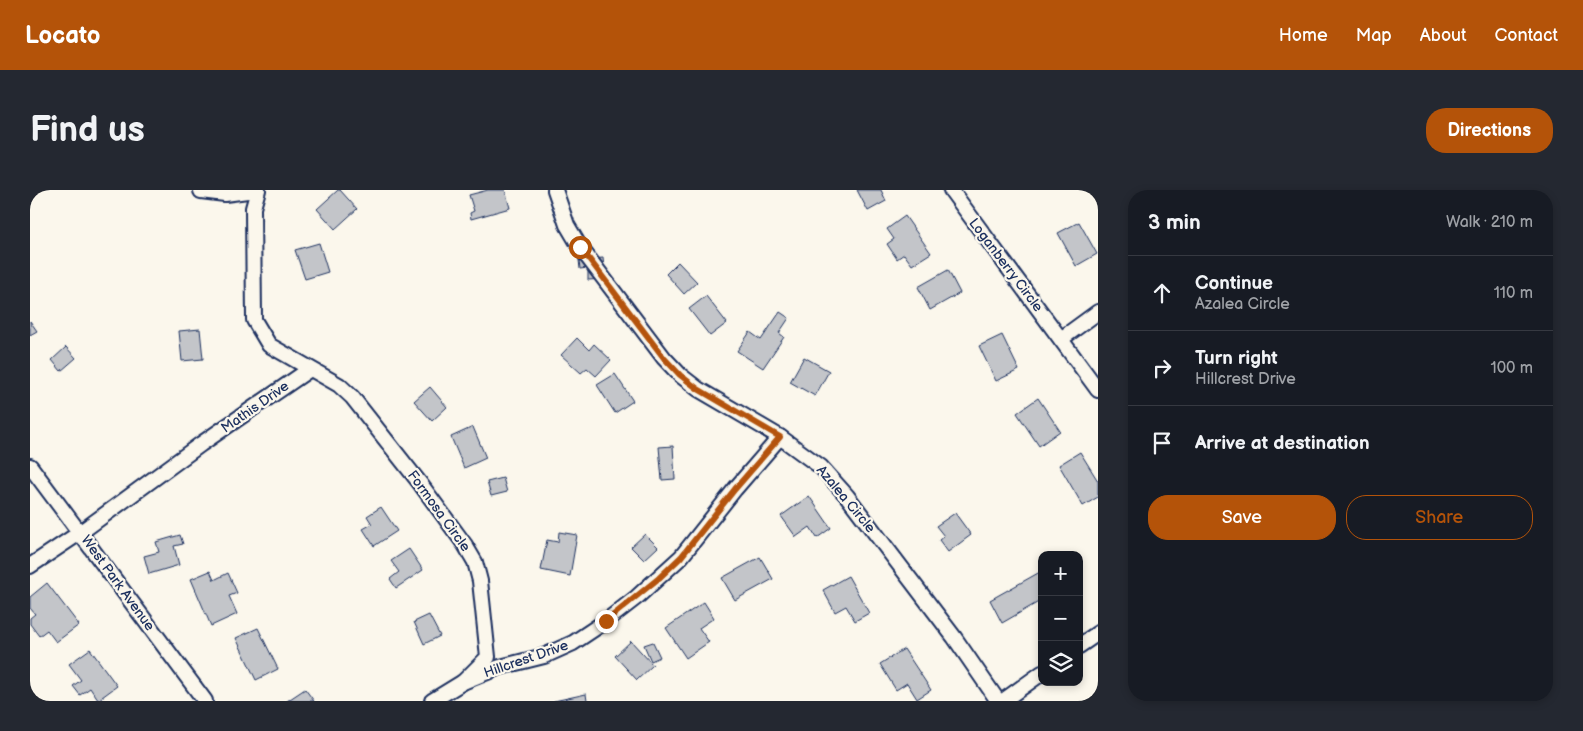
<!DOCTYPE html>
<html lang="en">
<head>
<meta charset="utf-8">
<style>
  :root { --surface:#171b24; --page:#242831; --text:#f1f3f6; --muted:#9ea1a6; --line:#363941; --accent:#b45309 }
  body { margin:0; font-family:"Balsamiq Sans",sans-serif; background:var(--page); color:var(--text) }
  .controls { position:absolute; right:15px; bottom:15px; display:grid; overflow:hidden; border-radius:10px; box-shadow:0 2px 8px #0003 }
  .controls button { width:45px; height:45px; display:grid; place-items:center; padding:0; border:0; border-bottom:1px solid var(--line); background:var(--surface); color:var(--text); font:25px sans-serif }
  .stop { position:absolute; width:15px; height:15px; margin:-11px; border:4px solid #b45309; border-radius:50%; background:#fff }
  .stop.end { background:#b45309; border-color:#fff; box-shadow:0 1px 5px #0008 }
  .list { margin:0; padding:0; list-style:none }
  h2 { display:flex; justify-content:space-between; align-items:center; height:65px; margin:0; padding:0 20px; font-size:21px }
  h2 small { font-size:16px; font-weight:400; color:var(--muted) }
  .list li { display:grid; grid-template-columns:32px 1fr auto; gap:15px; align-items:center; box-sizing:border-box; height:75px; padding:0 20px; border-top:1px solid var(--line) }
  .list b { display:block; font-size:19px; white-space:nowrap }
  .list p { margin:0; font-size:16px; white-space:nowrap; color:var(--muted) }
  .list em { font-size:16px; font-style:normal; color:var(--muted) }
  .actions { display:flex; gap:10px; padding:15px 20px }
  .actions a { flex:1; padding:11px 0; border:1px solid var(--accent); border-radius:20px; text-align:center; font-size:18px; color:var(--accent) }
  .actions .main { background:var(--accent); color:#fff }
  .icon { flex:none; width:28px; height:28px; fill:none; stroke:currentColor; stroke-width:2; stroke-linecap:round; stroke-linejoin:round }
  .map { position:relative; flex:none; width:1068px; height:511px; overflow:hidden; border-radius:20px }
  header { display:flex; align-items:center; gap:30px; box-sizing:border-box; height:70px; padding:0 25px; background:var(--accent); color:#fff }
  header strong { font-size:24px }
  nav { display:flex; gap:28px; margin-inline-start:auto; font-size:18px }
  .intro { display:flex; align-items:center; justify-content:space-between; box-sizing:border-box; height:120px; padding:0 30px }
  h1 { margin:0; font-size:35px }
  .button { padding:12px 22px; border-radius:20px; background:var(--accent); color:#fff; font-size:18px; font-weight:700 }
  main { display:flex; gap:30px; padding:0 30px }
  aside { flex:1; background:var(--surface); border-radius:20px; box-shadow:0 2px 8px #0003 }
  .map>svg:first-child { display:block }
  .building { fill:#c3c5c9; stroke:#1b2f5e }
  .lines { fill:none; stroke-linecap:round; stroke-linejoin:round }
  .street-casing { stroke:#1b2f5e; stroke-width:18 }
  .street { stroke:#fbf7ec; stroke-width:14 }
  .route { stroke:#b45309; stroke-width:6 }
  .labels { text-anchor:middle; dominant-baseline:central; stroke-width:4.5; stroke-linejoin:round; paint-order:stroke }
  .street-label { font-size:14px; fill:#1b2f5e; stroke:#fbf7ec }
</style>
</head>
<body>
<header>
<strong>Locato</strong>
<nav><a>Home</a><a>Map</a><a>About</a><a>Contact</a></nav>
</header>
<div class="intro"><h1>Find us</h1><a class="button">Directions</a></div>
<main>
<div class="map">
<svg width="1068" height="511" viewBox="0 0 1068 511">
  <rect width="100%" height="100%" fill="#fbf7ec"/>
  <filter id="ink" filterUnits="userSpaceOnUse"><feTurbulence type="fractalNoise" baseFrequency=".02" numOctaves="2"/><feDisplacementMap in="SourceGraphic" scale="10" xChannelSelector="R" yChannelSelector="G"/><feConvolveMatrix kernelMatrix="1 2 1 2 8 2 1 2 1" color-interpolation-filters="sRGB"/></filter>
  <g filter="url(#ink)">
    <!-- building -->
    <g class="building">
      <polygon points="308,0 310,0 327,19 305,39 287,19"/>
      <polygon points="458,0 475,0 480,18 441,29 440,23 444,21 439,5"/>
      <polygon points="827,0 851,0 856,11 838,21"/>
      <polygon points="875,26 901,63 882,75 874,64 867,69 857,54 864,49 857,39"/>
      <polygon points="1049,32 1067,64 1046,76 1028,43"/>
      <polygon points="289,53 298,82 275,89 265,60"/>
      <polygon points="573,68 575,89 558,90 558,78 550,79 549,70"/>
      <polygon points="648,72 667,92 654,104 636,84"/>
      <polygon points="918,80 930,103 900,120 888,97"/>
      <polygon points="676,106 697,133 680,146 659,119"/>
      <polygon points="750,122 759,128 749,143 754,147 733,178 707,161 720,142 731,150"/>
      <polygon points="0,131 7,141 0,145"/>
      <polygon points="170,139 173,169 152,171 149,141"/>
      <polygon points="972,145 989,180 966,191 949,156"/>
      <polygon points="547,148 559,160 564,154 581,170 566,186 557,178 551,183 531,165"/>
      <polygon points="36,157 46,168 31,181 22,170"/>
      <polygon points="774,167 799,181 785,206 760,192"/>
      <polygon points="585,184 603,211 585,223 567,195"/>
      <polygon points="400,197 417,217 402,231 384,211"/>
      <polygon points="1008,208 1030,241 1009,256 987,223"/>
      <polygon points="443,237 456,268 434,278 421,247"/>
      <polygon points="643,256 645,289 632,290 629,257"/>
      <polygon points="1050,262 1068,291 1068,307 1053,316 1029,275"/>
      <polygon points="473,288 477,302 461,306 457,292"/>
      <polygon points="779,306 801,338 787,348 780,337 766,347 751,326"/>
      <polygon points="351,317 367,341 344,356 333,339 342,334 337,326"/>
      <polygon points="925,323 941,345 918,362 909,350 914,346 906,336"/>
      <polygon points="529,342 547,345 540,386 511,380 517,350 528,352"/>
      <polygon points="615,344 628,357 614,370 601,357"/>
      <polygon points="150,345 153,354 144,356 149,375 119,384 114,366 129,362 126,352"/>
      <polygon points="379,359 393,380 366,398 360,389 369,382 361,371"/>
      <polygon points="730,367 743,389 705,410 692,388"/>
      <polygon points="180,381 184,390 198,383 207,403 199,406 207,424 181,436 161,389"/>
      <polygon points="1010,382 1012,385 1012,410 972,433 960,410"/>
      <polygon points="818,386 839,423 825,431 816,416 805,422 793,400"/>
      <polygon points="17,393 49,435 26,452 17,440 9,446 0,434 0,428 5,424 0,418 0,407"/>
      <polygon points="674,412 684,428 669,438 679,452 656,468 636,438"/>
      <polygon points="399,425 410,446 394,454 384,432"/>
      <polygon points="228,438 248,479 226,490 206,448"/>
      <polygon points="601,451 623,475 607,490 585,466"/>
      <polygon points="623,452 630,467 621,471 614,455"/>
      <polygon points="60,459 87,496 68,510 60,498 50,505 43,496 51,490 39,474"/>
      <polygon points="874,459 901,500 887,509 877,493 866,500 850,474"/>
      <polygon points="275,499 284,511 257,511"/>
      <polygon points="556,504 557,511 524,511"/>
    </g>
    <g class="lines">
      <defs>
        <g id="street">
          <polyline points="171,0 171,1 195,4 225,0"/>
          <polyline points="228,0 223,18 224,130 239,155 309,195 322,207 389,292 435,355 445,372 450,391 458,467 433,492"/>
          <polyline points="525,0 537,35 550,57 634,168 650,185 668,199 750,247 791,277 817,306 924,447 968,511"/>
          <polyline points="921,0 1068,200"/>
          <polyline points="1031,149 1068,122"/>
          <polyline points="0,276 175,511"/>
          <polyline points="0,376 51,342 171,254 280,179"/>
          <polyline points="1049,456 1068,443"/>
          <polyline points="402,511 433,492 470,477 514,466 543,453 576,431 607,407 651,367 705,299 750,247"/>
          <polyline points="973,511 1012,483"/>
        </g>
      </defs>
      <!-- street casing -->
      <use href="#street" class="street-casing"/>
      <!-- street -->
      <use href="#street" class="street"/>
    </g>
  </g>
  <g class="lines" filter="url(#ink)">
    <!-- route -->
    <polyline class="route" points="550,57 634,168 650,185 668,199 750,247 705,299 651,367 629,388 576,431"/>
  </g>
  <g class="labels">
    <!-- street labels -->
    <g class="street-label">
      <text transform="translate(976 75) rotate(53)">Loganberry Circle</text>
      <text transform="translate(225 217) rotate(-35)">Mathis Drive</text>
      <text transform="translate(816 309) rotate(50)">Azalea Circle</text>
      <text transform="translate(409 321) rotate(54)">Formosa Circle</text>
      <text transform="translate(88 393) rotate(54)">West Park Avenue</text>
      <text transform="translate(496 469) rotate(-19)">Hillcrest Drive</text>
    </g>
  </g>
</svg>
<div class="controls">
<button>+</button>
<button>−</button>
<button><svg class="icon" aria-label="layers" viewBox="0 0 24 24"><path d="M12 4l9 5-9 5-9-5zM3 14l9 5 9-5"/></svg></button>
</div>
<div class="stop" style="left:550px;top:57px"></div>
<div class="stop end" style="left:576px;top:431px"></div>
</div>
<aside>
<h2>3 min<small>Walk · 210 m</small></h2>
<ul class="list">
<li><svg class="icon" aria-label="ahead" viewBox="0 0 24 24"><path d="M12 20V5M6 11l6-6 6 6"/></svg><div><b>Continue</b><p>Azalea Circle</p></div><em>110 m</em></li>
<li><svg class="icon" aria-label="right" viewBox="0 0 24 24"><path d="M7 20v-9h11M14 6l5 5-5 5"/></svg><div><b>Turn right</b><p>Hillcrest Drive</p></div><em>100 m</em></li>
<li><svg class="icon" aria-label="arrive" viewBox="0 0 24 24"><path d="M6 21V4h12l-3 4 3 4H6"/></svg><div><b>Arrive at destination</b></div></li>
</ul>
<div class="actions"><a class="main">Save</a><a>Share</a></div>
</aside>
</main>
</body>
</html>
